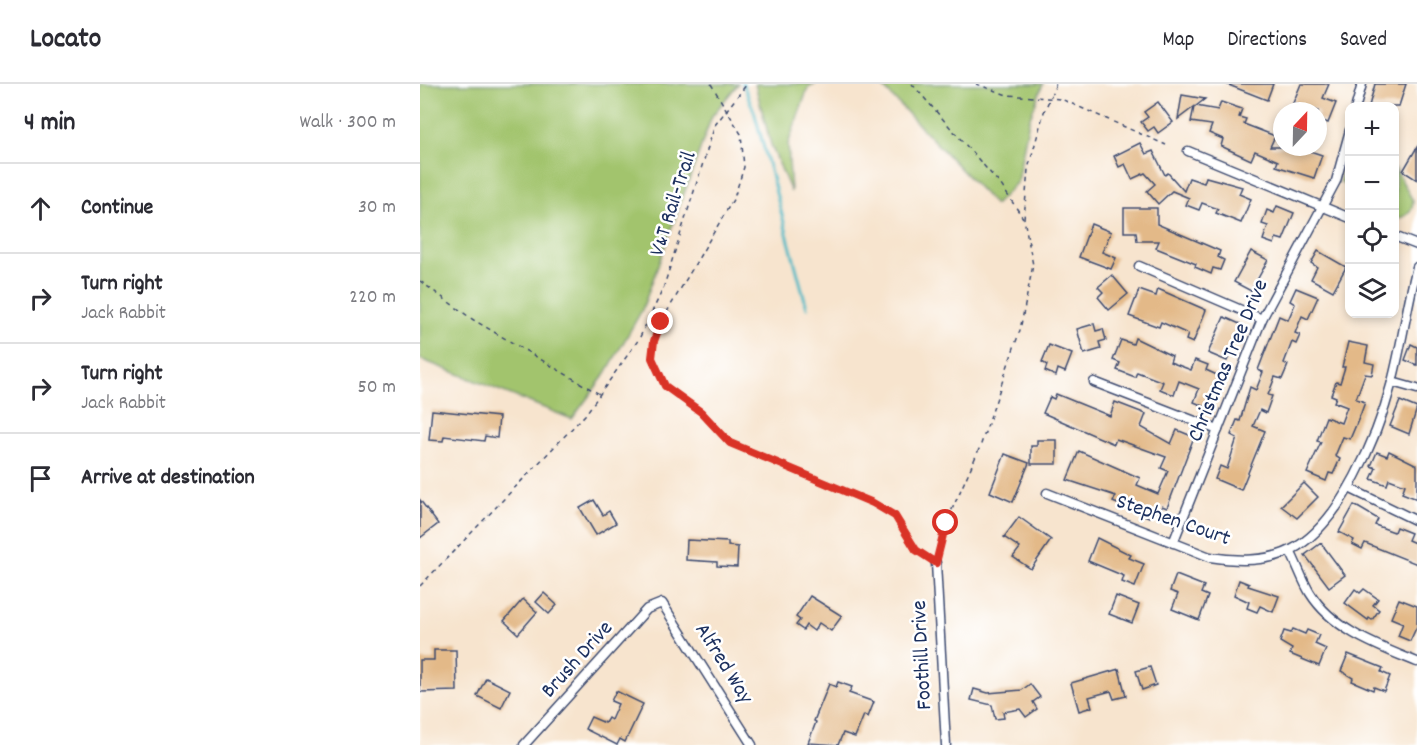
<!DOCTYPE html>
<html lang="en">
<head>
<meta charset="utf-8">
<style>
  :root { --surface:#fff; --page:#f2f2f3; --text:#2b2b33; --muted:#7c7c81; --line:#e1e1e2 }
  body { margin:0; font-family:Dekko,sans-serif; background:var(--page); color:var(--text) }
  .controls { position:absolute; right:18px; top:18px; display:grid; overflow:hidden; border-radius:12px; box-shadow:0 3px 9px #0003 }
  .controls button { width:54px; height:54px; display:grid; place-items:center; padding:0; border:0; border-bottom:2px solid var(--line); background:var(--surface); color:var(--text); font:30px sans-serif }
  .compass { position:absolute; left:853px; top:18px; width:54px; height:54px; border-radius:50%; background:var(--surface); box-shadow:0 3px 9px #0003; rotate:22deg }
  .stop { position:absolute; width:18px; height:18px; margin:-14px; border:4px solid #d93025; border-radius:50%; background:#fff }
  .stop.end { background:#d93025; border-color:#fff; box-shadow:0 2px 6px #0008 }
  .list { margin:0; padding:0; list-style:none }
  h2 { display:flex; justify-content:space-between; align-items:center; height:78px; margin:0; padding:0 24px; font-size:26px }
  h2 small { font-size:20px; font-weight:400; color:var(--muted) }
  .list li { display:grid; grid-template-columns:39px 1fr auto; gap:18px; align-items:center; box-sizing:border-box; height:90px; padding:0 24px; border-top:2px solid var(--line) }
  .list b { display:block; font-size:22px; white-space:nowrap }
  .list p { margin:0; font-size:20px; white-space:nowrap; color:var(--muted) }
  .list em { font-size:20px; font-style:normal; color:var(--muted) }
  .icon { flex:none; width:33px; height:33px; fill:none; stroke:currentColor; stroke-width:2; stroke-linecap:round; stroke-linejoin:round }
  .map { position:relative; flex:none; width:997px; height:661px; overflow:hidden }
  header { display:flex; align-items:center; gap:36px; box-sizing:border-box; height:84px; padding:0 30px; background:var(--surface); border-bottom:2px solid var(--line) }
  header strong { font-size:28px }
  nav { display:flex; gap:33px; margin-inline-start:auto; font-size:21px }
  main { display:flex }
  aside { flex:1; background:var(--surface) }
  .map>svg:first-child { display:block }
  .green { fill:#a2c46d; stroke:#5e7a66; stroke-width:1.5 }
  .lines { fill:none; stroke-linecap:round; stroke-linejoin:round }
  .stream { stroke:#4cb9c6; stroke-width:3 }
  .building { fill:#e3b988 }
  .minor-casing { stroke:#3c4a6f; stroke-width:11 }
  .path { stroke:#3c4a6f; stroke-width:1.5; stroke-dasharray:4.5 4.5; stroke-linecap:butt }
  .minor { stroke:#fff; stroke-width:8 }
  .route { stroke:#d93025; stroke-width:8 }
  .labels { text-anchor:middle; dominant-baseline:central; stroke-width:5; stroke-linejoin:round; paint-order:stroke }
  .street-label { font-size:22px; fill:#1b2f5e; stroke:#fff }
</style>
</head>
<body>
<header>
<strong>Locato</strong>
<nav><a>Map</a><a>Directions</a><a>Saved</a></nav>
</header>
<main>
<aside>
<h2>4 min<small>Walk · 300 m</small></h2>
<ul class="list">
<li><svg class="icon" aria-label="ahead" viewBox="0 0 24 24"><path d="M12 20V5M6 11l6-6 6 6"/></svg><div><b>Continue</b></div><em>30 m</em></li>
<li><svg class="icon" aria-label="right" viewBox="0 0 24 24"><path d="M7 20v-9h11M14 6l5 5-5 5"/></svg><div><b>Turn right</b><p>Jack Rabbit</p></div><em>220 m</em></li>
<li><svg class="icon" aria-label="right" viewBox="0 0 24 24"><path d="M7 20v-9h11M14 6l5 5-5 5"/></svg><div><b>Turn right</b><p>Jack Rabbit</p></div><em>50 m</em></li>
<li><svg class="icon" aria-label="arrive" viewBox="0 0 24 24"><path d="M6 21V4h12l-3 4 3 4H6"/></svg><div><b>Arrive at destination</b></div></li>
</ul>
</aside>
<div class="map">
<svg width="997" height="661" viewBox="0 0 997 661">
  <rect width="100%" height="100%" fill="#fff"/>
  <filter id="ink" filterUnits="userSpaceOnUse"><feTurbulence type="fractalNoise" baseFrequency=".0167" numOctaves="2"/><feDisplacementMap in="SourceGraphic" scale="12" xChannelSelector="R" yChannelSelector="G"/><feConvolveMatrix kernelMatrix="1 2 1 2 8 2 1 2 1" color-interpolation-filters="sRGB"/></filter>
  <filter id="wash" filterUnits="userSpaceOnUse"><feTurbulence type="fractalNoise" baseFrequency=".008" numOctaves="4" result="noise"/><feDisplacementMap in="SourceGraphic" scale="24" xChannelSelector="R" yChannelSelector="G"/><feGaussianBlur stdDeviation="1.35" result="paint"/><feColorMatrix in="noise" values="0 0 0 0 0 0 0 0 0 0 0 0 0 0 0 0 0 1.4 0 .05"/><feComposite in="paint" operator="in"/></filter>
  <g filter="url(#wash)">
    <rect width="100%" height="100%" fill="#f7e4ce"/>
    <!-- green -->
    <g class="green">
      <polygon points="0,0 318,0 292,32 222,226 186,289 152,335 0,275"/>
      <polygon points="335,0 396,0 388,4 368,60 371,108 351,61"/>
      <polygon points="460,0 623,0 609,36 597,98 575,121"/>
      <polygon points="926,74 929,74 929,105 920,97"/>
      <path d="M975 84 993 117C993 130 985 133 975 135Z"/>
    </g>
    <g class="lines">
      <!-- stream -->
      <polyline class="stream" points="323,0 334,27 387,224"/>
    </g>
    <g id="blocks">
      <!-- building -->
      <g class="building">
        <polygon points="806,0 853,0 847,16"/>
        <polygon points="881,0 909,0 903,14 916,19 908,39 898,35 898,27 873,19"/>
        <polygon points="955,0 986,0 979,22 949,22"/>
        <polygon points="762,11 785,15 776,22 798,26 801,18 822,25 819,33 826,35 824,40 855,52 850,63 878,63 902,71 894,94 856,82 858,77 835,67 831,76 801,62 803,55 789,49 792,41 771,38 774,23 758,35"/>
        <polygon points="738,18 753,38 738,49 734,43 728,47 721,38 728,33 724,28"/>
        <polygon points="720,59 726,70 733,67 745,91 748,89 764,107 769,94 784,99 786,93 822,103 819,110 831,115 821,139 796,129 798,125 782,119 779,126 766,121 769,114 752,107 738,120 727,107 735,100 725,89 712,95 705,80 699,83 694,72"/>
        <polygon points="997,63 997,96 983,87"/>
        <polygon points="857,122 874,129 863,156 856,154 854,160 843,156 848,142 842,140 847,126 854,129"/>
        <polygon points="704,124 737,124 737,140 800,167 798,173 804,176 800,186 793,184 791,190 775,183 776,180 736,164 739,157 717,157 716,148 704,148"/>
        <polygon points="671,140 691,148 682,168 696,174 691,185 659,173"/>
        <polygon points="831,167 848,176 831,207 814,198"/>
        <polygon points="898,167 926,183 913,207 891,195 897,183 891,179"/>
        <polygon points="692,191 708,210 689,226 678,213 683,208 678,203"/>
        <polygon points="876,204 898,213 888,235 882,232 875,249 880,251 876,260 872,258 864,279 868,281 862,295 855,293 848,311 852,312 846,329 840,326 833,342 845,347 821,406 795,395 800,382 807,385 817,354 811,351 817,336 820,337 830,303 836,306 843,288 838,286 859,232 868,236 875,220 870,217"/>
        <polygon points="738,205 786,226 773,259 766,256 768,250 741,238 739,243 709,232 719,206 736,212"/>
        <polygon points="804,233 822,241 807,277 788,269"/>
        <polygon points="674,240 676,247 683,245 686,256 679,258 681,265 664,270 657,245"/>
        <polygon points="715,254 752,272 750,278 771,286 775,276 788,281 786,286 799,292 786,323 774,318 779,305 759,297 754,311 740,305 743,298 717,288 715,293 697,286 700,279 693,276 701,256 713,260"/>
        <polygon points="928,258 948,262 945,278 954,280 952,291 945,290 936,315 945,318 941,329 930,355 923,353 915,372 920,375 913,390 909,389 906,397 887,389 901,358 897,357 906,333 921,339 927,323 914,318 916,313 911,311 916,298 920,299 925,283 922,283"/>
        <polygon points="991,260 997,263 997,281 985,276"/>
        <polygon points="629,261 652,270 645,288 638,285 636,292 625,287 627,281 622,278"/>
        <polygon points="636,310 690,332 695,318 726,330 721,343 751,360 757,346 774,353 747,424 742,422 739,430 732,427 729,433 693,418 696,412 647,396 659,367 720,394 717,401 738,410 748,387 741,384 746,373 696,355 694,360 623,329 630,313 634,315"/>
        <polygon points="980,317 997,324 989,350 970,342"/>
        <polygon points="12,326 79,333 77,354 65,352 64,357 24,352 23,357 9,356"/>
        <polygon points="617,356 637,356 637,380 611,380 611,362 617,362"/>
        <polygon points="969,367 997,381 997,415 982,409 985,401 969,395 967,401 951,395 956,384 951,382 957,368 967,372"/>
        <polygon points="585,370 609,379 593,418 570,408"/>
        <polygon points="884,399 898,413 877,434 861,422"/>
        <polygon points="0,416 18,440 0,454"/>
        <polygon points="174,416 183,431 189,427 196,439 176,451 160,424"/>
        <polygon points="934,421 958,435 955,441 974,448 976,443 991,449 988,456 997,460 997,480 945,459 942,465 932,460 934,456 919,448"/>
        <polygon points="599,433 631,456 611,485 593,473 600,464 584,453"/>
        <polygon points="677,454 711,471 709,474 724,480 715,503 702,498 704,492 668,477"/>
        <polygon points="267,456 308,458 308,462 318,463 317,483 297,482 297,478 266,476"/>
        <polygon points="901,459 925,491 909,503 885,471"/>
        <polygon points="756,491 784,502 781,509 788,512 779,536 752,525 758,510 750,507"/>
        <polygon points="819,496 829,500 828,502 859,512 853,528 840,522 837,528 827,524 829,518 814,511"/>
        <polygon points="935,505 940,509 944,505 958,515 953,521 959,526 952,536 949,534 948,536 925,519"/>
        <polygon points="124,509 137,521 129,530 116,518"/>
        <polygon points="390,512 422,532 411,547 399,539 394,547 386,541 383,546 376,541 380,536 376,533"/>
        <polygon points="696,512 719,521 712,539 689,530"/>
        <polygon points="103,515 117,528 98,550 84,537"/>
        <polygon points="979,515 997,522 997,542 990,557 978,552 983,539 971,534"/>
        <polygon points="873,545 885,550 887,546 899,551 895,560 906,565 899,582 870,570 872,565 860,558 864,547 871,549"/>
        <polygon points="14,566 36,566 37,607 0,608 0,576 14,576"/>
        <polygon points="928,570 963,584 961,588 970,592 964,607 954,603 953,606 932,597 933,594 921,587"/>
        <polygon points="730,583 736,601 722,606 716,587"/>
        <polygon points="699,585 706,612 694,615 691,607 669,613 672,623 659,627 651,599"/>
        <polygon points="66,594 90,606 81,624 57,612"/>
        <polygon points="418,598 432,603 429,609 454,618 448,633 444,631 435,653 423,649 418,661 388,659 396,638 394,637 409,600 416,603"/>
        <polygon points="610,600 620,613 613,618 617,625 606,633 600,625 583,628 584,634 575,635 572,621 551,616 554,605 568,609 602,606"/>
        <polygon points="196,607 223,620 205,658 200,655 197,661 165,645 171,633 185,639 188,634 191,636 198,620 191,617"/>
      </g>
    </g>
  </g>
  <g filter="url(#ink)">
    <use href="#blocks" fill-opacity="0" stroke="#3c4a6f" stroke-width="1.5"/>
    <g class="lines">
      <defs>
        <g id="minor">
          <polyline points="936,22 942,0"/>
          <polyline points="768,67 930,134"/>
          <polyline points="974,152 997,161"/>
          <polyline points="719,182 842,235"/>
          <polyline points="674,298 798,346"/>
          <polyline points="972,298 997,305"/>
          <polyline points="929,404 997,437"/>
          <path d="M627 409 790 473C815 477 848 478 871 466 921 441 958 351 972 298 982 260 987 221 997 183"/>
          <polyline points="753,459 842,235 916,97 930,46"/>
          <path d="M870 467C877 480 882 496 890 509 913 546 958 562 997 578"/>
          <polyline points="516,479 526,661"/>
          <polyline points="104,661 227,525 242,519 332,661"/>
        </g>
      </defs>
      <!-- minor casing -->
      <use href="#minor" class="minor-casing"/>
      <!-- path -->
      <g class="path">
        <polyline points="291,0 321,50 324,83 314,114 241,238 234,257 233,274 245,302 281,328 310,359 411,400 475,432 496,466 508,474"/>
        <polyline points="492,0 581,101 603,134"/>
        <polyline points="556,0 587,11 641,15 746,61"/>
        <polyline points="0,197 52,235 181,311"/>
        <polyline points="518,469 526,439 560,363 600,246 613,181 604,135 608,85 624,28 636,0"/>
        <polyline points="0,502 165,331 219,255 243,205 295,41 327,0"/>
      </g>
      <!-- minor -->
      <use href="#minor" class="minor"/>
    </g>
  </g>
  <g class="lines" filter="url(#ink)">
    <!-- route -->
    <polyline class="route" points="241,238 234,257 232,274 245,302 281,328 310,359 453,419 475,432 496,466 516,479 526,439"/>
  </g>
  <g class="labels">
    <!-- street labels -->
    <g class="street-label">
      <text transform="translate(254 120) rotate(-72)">V&amp;T Rail-Trail</text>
      <text transform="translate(809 277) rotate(-67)">Christmas Tree Drive</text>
      <text transform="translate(753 437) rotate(19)">Stephen Court</text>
      <text transform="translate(503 571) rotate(-93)">Foothill Drive</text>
      <text transform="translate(158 576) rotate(-48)">Brush Drive</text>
      <text transform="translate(303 580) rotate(58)">Alfred Way</text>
    </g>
  </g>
</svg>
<div class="controls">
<button>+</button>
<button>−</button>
<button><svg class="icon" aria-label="locate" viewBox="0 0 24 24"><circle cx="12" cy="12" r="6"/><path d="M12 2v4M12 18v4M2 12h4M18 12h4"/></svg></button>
<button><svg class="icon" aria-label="layers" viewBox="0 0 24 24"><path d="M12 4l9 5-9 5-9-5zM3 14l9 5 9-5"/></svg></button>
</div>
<svg class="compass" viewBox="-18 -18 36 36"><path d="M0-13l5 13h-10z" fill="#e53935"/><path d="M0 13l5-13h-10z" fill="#7c7c81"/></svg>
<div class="stop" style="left:526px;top:439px"></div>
<div class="stop end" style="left:241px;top:238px"></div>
</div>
</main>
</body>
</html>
